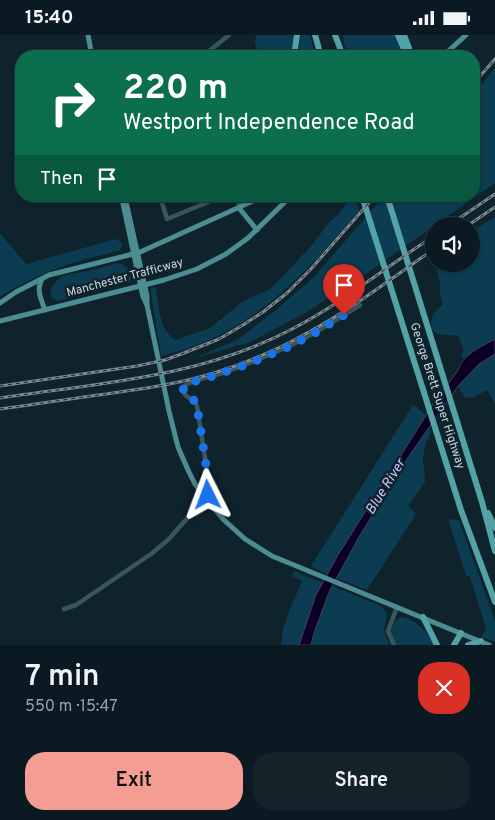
<!DOCTYPE html>
<meta charset="utf-8">
<style>
body{margin:0;font-family:Overpass,sans-serif;background:#14232a;color:#f1f3f6;height:100vh;display:flex;flex-direction:column;font-size:19px;white-space:nowrap}
*{box-sizing:border-box;margin:0}
p{font-size:16px;color:#9aa1a5}
.icon{flex:none;width:28px;height:28px;fill:none;stroke:currentColor;stroke-width:2;stroke-linecap:round;stroke-linejoin:round}
.map{position:relative;height:610px;overflow:hidden}
.side{display:flex;flex-direction:column;background:#0b1a22;flex:1}
.side>*{flex:none}
.hud{position:absolute;left:15px;top:15px;width:465px;height:152px;border-radius:20px;box-shadow:0 1px 4px #0004,0 0 0 1px #2b3840;background:#0b6e4f;color:#fff;overflow:hidden}
.buttons{position:absolute;left:425px;top:182px;display:grid;gap:10px}
.buttons a{display:grid;place-items:center;width:55px;height:55px;border-radius:50%;background:#0b1a22;box-shadow:0 1px 4px #0004,0 0 0 1px #2b3840;font-size:25px}
.pin{position:absolute;display:grid;place-items:center;width:42px;height:42px;color:#fff;margin:-51px -21px;border-radius:50% 50% 50% 0;rotate:-45deg;box-shadow:0 0 5px #0007}
.pin .icon{rotate:45deg}
.me{position:absolute;width:55px;margin:-28px;rotate:357deg;stroke-linejoin:round;filter:drop-shadow(0 0 4px #0008)}
.turn{display:flex;align-items:center;gap:18px;height:105px;padding:0 25px;font-size:22px}
.turn .icon{width:65px;height:65px;stroke-width:2.5}
.turn b{display:block;font-size:35px;line-height:42px}
.then{display:flex;align-items:center;height:48px;padding:0 25px;background:#0003;gap:10px;font-size:19px}
.round{display:grid;place-items:center;flex:none;width:52px;height:52px;border-radius:20px;background:#14232a}
.head{display:flex;align-items:center;justify-content:space-between;height:85px;padding:0 25px}
h1{font-size:30px;font-weight:600;line-height:38px}
.cta{display:flex;gap:10px;margin-top:auto;padding:10px 25px}
.cta a{flex:1;height:58px;border-radius:20px;background:#f59c93;color:#111;font-size:20px;font-weight:600;line-height:58px;text-align:center}
.cta a+a{background:#14232a;color:#f1f3f6}
.status{display:flex;justify-content:space-between;align-items:center;height:35px;padding:0 25px;background:#0b1a22;direction:ltr}
.status svg{height:14px;fill:currentColor}
.map>svg:first-child{display:block}
</style>
<div class="status"><b>15:40</b><svg viewBox="0 0 49 12"><path d="M0 12V9h3v3zM5 12V6h3v6zM10 12V3h3v9zM15 12V0h3v12zM26 1h20v11H26zM47 4h2v5h-2z"/></svg></div>
<div class="map">
<svg width="495" height="610" viewBox="0 0 495 610">
<rect width="100%" height="100%" fill="#0f232d"/>
<g fill="#0b3c51">
<path d="M256,0H295L291,21H258L255,7Z"/>
<path d="M301,0H310L315,21H297Z"/>
<path d="M343,0H396L405,21H348L344,8Z"/>
<path d="M495,33V148L367,238L307,277L250,307L192,324L237,305L276,275L314,242L384,161H474V58Z"/>
<path d="M350,161H355L359,176C301,243 251,300 161,321L150,253L156,252C159,270 158,293 175,305L210,293L242,267L270,254L285,239L312,210L330,186L338,180L345,170Z"/>
<path d="M495,182V304L480,312L463,324L461,320L464,315L458,301L437,299L431,293C431,282 434,276 443,270L440,259V249L436,230L471,229V210L477,193Z"/>
<path d="M0,198L26,229L116,204L122,208V212L119,216C77,225 36,238 0,262Z"/>
<path d="M115,228C125,229 130,233 132,243L130,246L113,251L93,255L59,266L53,264C47,257 54,246 62,242C67,239 75,238 81,237C92,235 104,233 115,228Z"/>
<path d="M495,319V369L487,355L472,363L464,362L458,351L479,329Z"/>
<path d="M413,370L426,380L338,520L327,539L311,531Z"/>
<path d="M429,392L431,398L426,407L423,423L425,447L408,471L416,479L367,555L337,543C365,491 395,441 429,392Z"/>
<path d="M448,484L459,485L495,586V607L482,602L486,593L470,542L466,540Z"/>
<path d="M294,536L323,548L316,560L299,610H281L283,595L288,579L302,546L292,541Z"/>
<path d="M332,551L381,571C393,581 382,588 385,598C386,602 388,606 390,610H311L314,598Z"/>
<path d="M403,582C418,587 427,596 434,610H396L390,596C392,590 396,583 403,582Z"/>
</g>
<path fill="#0b0023" stroke="#46415c" d="M495,304V319L479,329L458,351L409,421L360,500L329,557L314,598L311,610H299L316,560L338,520L432,371L458,335C463,319 481,312 495,304Z"/>
<g fill="none" stroke-linecap="round" stroke-linejoin="round">
<g stroke="#395759" stroke-width="4.5">
<path d="M203,21L229,0"/>
<path d="M245,21L250,17"/>
<path d="M160,161L167,184L223,161"/>
<path d="M239,161V173"/>
<path d="M64,574L76,570L151,519L168,505L208,460L210,456L197,371L195,366L186,361L183,355V352C192,344 212,342 223,338C244,330 266,322 287,312C312,301 336,285 360,270"/>
<path d="M394,610L388,596L397,572"/>
</g>
<g stroke="#4c8d91" stroke-width="5">
<path d="M88,0L92,21"/>
<path d="M443,21L466,0"/>
<path d="M124,161L127,171L147,261V270L169,376L178,412L188,435L195,449L206,464L224,485L245,504L272,521L489,610"/>
<path d="M122,164L143,262L147,270"/>
<path d="M239,173L257,195"/>
<path d="M138,218L264,161"/>
<path d="M42,244C36,255 41,264 45,275"/>
<path d="M0,268L16,257L49,240L133,219"/>
<path d="M0,286L164,245L197,234L226,219L248,203L291,161"/>
</g>
<g stroke="#52a2a7" stroke-width="6">
<path d="M315,0L321,21"/>
<path d="M335,0L343,21"/>
<path d="M398,0L407,21"/>
<path d="M404,0L412,21"/>
<path d="M294,21L297,0"/>
<path d="M362,161L461,475L495,567"/>
<path d="M387,161L482,467L495,516"/>
<path d="M488,478L490,482L495,493"/>
<path d="M423,582L437,610"/>
<path d="M454,610L461,598"/>
<path d="M468,610L481,606"/>
</g>
<defs>
<g id="rail">
<path d="M474,48L495,24"/>
<path d="M448,191L495,159"/>
<path d="M467,191L495,172"/>
<path d="M0,351L137,331L165,325L184,318L219,304L243,290L263,277L287,258L310,235L375,161"/>
<path d="M0,363C101,348 203,342 294,293C344,267 387,231 434,201"/>
<path d="M0,374C38,369 75,363 113,358C148,353 183,348 217,337C248,327 279,314 307,298C352,274 392,243 434,214"/>
</g>
</defs>
<use href="#rail" stroke="#7b8a93" stroke-width="3"/>
<use href="#rail" stroke="#0f232d" stroke-width="1" stroke-dasharray="4" stroke-linecap="butt"/>
</g>
<g fill="none" stroke-linecap="round" stroke-linejoin="round">
<path stroke="#1a73e8" stroke-width="9" stroke-dasharray="0 16.2" d="M208,460L210,456L197,371L195,366L186,361C183,356 182,353 186,349L216,340L248,329L288,312L313,299L344,280"/>
</g>
<g text-anchor="middle" dominant-baseline="central" stroke-width="5" stroke-linejoin="round" paint-order="stroke">
<g font-size="12" fill="#cedae1" stroke="#0f232d">
<text transform="translate(125 243) rotate(-15)">Manchester Trafficway</text>
<text transform="translate(437 361) rotate(72)">George Brett Super Highway</text>
</g>
<g font-size="14" font-style="italic" fill="#cec6f5" stroke="#0f232d">
<text transform="translate(386 452) rotate(-58)">Blue River</text>
</g>
</g>
</svg>
<div class="buttons">
<a><svg class="icon" aria-label="sound" viewBox="0 0 24 24"><path d="M4 9h4l5-4v14l-5-4H4zM17 9q2 3 0 6"/></svg></a>
</div>
<div class="pin" style="left:344px;top:280px;background:#d93025"><svg class="icon" aria-label="arrive" viewBox="0 0 24 24"><path d="M6 21V4h12l-3 4 3 4H6"/></svg></div>
<svg class="me" style="left:208px;top:460px" viewBox="-20 -20 40 40"><path d="M0-17L14 15 0 8-14 15z" fill="#1a73e8" stroke="#fff" stroke-width="4"/></svg>
<div class="hud">
<div class="turn"><svg class="icon" aria-label="right" viewBox="0 0 24 24"><path d="M7 20v-9h11M14 6l5 5-5 5"/></svg><div><b>220 m</b>Westport Independence Road</div></div>
<div class="then">Then<svg class="icon" aria-label="arrive" viewBox="0 0 24 24"><path d="M6 21V4h12l-3 4 3 4H6"/></svg></div>
</div>
</div>
<section class="side">
<div class="head"><div><h1>7 min</h1><p>550 m · 15:47</p></div><a class="round" style="background:#d93025;color:#fff"><svg class="icon" aria-label="close" viewBox="0 0 24 24"><path d="M6 6l12 12M18 6L6 18"/></svg></a></div>
<div class="cta"><a>Exit</a><a>Share</a></div>
</section>
